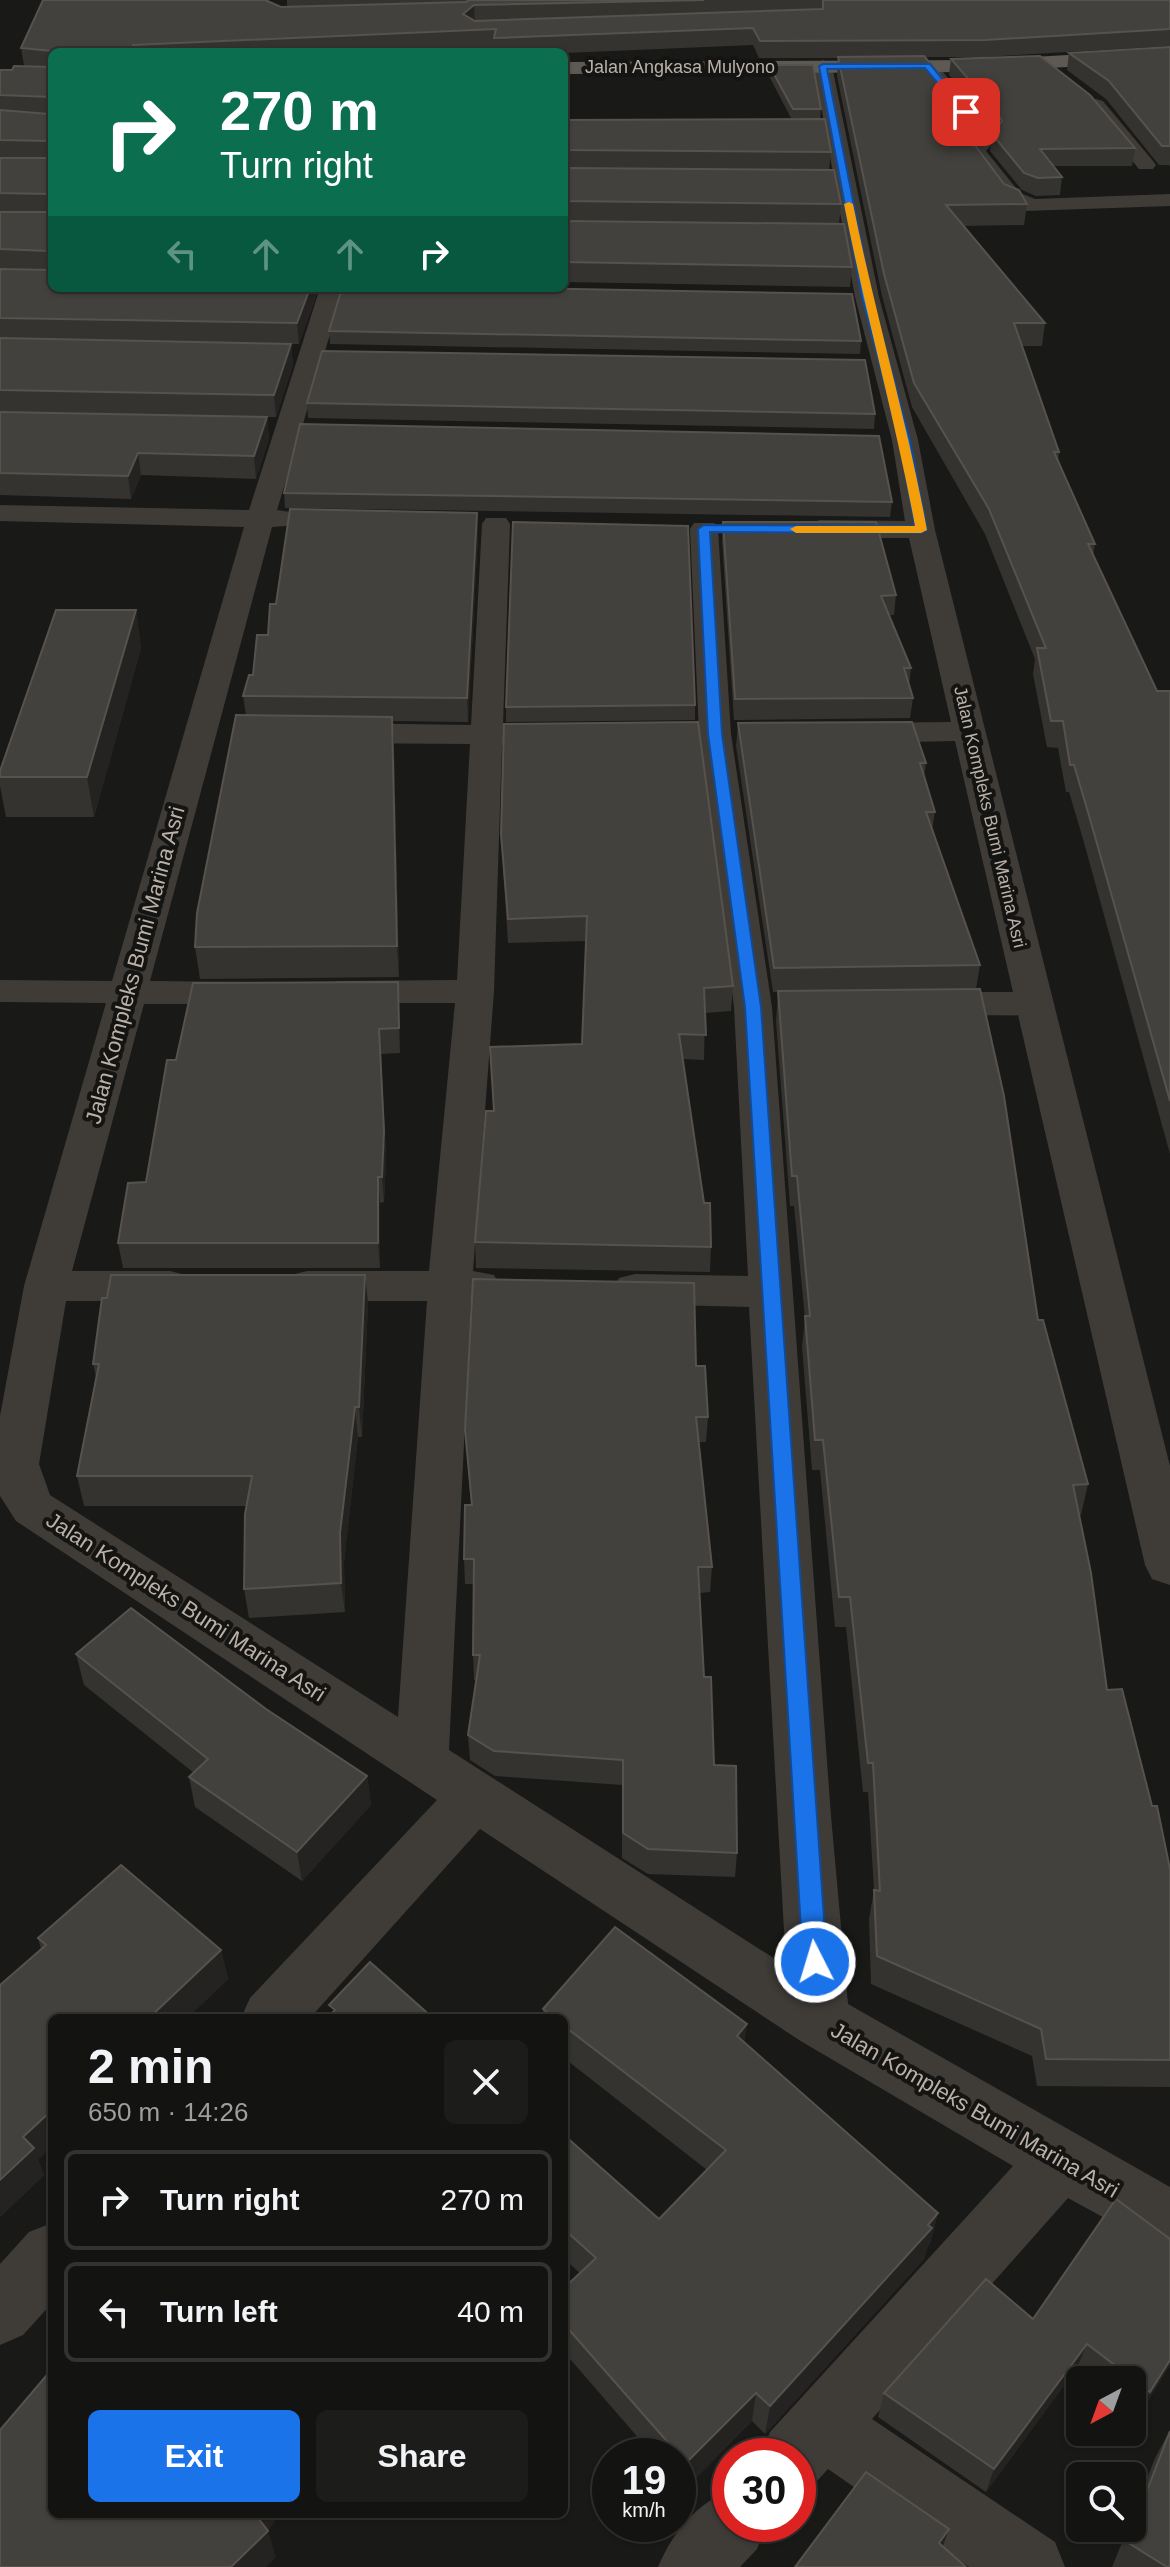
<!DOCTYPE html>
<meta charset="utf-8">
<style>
body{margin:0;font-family:Helvetica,sans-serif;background:#1c1c1a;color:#f1f3f6;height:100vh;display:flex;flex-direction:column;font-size:30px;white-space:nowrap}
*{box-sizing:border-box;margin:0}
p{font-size:26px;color:#9d9e9f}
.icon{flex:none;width:44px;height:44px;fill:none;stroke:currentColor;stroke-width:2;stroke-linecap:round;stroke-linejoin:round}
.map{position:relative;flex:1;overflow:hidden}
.sheet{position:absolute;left:48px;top:2014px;width:520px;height:504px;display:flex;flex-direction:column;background:#131311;border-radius:12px;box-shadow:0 2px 6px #0004,0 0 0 2px #323231}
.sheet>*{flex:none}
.banner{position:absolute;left:48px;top:48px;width:520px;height:244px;border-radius:12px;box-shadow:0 2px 6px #0004,0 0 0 2px #323231;background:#0b6e4f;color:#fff;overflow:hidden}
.needle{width:52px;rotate:221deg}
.tools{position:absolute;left:1066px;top:2366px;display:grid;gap:16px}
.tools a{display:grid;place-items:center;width:80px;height:80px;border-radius:12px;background:#131311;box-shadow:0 2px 6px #0004,0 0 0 2px #323231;font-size:40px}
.speed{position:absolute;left:592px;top:2438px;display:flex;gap:16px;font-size:40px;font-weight:700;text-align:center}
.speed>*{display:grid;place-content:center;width:104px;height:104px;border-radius:50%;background:#131311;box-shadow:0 2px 6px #0004,0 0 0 2px #323231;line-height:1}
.speed small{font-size:20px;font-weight:400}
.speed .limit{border:12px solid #d22;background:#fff;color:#111}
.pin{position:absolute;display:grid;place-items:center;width:68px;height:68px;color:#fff;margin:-34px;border-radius:16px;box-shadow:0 4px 12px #0006}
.me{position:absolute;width:88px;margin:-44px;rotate:355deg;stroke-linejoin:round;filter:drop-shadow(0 0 6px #0008)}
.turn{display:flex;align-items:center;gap:28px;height:168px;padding:0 40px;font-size:36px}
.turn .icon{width:104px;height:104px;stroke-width:2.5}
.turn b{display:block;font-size:56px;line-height:68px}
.lanes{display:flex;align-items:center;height:76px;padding:0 40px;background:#0003;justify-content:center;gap:40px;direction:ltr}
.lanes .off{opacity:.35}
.round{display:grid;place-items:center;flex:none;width:84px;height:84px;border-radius:12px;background:#1c1c1a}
.headline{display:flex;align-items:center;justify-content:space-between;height:136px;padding:0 40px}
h1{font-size:48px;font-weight:800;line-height:60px}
.primary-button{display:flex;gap:16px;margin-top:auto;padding:16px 40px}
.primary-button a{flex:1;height:92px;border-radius:12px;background:#1a73e8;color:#fff;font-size:32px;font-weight:800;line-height:92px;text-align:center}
.primary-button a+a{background:#1c1c1a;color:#f1f3f6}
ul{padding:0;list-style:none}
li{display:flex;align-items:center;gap:24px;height:100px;margin:0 16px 12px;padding:0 24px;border:4px solid #323231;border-radius:12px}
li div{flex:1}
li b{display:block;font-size:30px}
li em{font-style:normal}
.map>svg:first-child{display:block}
</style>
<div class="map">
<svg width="1170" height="2567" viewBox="0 0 1170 2567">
<rect width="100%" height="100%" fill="#191917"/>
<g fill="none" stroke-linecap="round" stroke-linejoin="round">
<g fill="#3f3c38" fill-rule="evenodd">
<path d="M450,0H468L492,52H474Z"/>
<path d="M823,60L832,66L879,297L918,440L935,530L1170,1466V1585L1152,1579L1145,1565L1018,1015L923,1016L909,1012L904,1004L909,996L923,992H1013L955,741L858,743L846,740L842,733L846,726L858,723L951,722L909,538H820L810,535L806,529L810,523L820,520L905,521L892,440L855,297L814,66Z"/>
<path d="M936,70L943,72L995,134L997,138L986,151L1020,193L1035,199L1170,194V206L1025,211L1004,203L965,150L976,137L927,76Z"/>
<path d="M1096,99L1103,101L1153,161L1156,165L1153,169H1139L1089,109L1086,105L1089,101Z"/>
<path d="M320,288H344L277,510L297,513L301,519L297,525L272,527L150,981L249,982L262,985L268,993L262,1001L249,1004H144L72,1271H170L186,1275L192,1286L186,1297L170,1301H66L39,1464L50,1495L398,1717L427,1301H307L291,1297L285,1286L291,1275L307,1271H429L455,1003H338L325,1000L319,992L325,984L338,981L457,980L470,744L334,743L322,740L318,733L322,726L334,723L471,725L482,524L486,518H506L510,524L503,725L525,728L529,735L525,742L502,745L494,991L473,1271L494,1275L500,1286L494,1297L471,1301L449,1750L786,1966L749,1307L635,1304L619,1300L613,1289L619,1278L635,1274L748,1276L734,1007L699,734L690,529L694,523H714L718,529L731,734L772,1007L831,1816L848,2004L1170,2187V2254L1068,2198L872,2419L1055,2542L1065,2567H969L828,2469L818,2480L798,2488V2456H760L770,2432L1013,2166L799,2040L480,1829L310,2018H241L250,1998L437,1800L16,1521L0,1496V1416L24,1286L106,1003L0,1002V980L112,981L244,527L0,521V505L249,510Z"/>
<path d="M52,2223V2303L23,2335L0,2345V2264L29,2232Z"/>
<path d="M730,2490V2524H767L757,2549L740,2567H658C672,2533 696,2504 730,2490Z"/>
</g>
<path fill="#5e5953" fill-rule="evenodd" d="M1170,49V61L983,72L564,74V62L983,60Z"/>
</g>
<g fill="#353330">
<path d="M43,0H268L281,7H287V0H1170V46L983,57H924L972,136L970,139L1004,184L1027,204L1024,225L963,226L1045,323L1042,346H1022L1059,452L1058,461L1095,544L1093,556L1157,691H1170V1154L1083,839L1069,792H1066L1058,748L1047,747L1033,674L1035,659L985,534L912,407L882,296L837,76L838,58H759L753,45L564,53L495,52L494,47L371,52H52L319,288L299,344H291L293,365L276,417H267L269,439L256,479L141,475L131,499L0,495V70H12L24,66L21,48Z"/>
<path d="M1170,47V167L1169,165H1159L1106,99L1067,70L1069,53Z"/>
<path d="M951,59L1135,148L1132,166H1054L1062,177L1060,195L1036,196L1022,190L990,151L992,134L995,130L949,75Z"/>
<path d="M769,65L821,109L820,120L831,152L829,170L841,204L839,224L852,267L850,287L564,282V120H792L769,76Z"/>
<path d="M329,331L861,341L860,354L330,344Z"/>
<path d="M307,403L875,414L874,429L308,418Z"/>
<path d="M284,493L892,502L890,517L285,508Z"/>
<path d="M477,513L478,535L468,722L392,721L394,747L399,977L200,979L195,947L246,715L243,696L253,675L268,635L276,604Z"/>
<path d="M723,522L896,595L894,615H889L911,668L909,686L913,698L910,718L734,720L722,541Z"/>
<path d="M136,610L141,648L94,817H6L0,786V771Z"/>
<path d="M695,705V720L506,722V707Z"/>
<path d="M738,723L926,763L924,777L935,812L932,830L980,965L976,989L1038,1320L1088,1484L1081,1515H1079L1107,1690L1152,1806L1170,1869V2087L1037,2086L1032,2056L871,1984L869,1919L874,1890L868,1792H863L846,1627H835L820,1470H812L802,1347L805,1318L794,1206H790L776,1021L778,992H773L736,746Z"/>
<path d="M501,834L733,986L731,1011L705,1013L704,1060L683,1059L711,1247L710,1272L476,1268L475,1242L494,1111L490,1047L582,1044L586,941L508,943Z"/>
<path d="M398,982L400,1053L381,1054L386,1157L384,1202L380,1203V1268H123L118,1243L146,1182Z"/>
<path d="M365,1275L368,1304L362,1437H358L344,1562L345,1612L249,1618L244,1589L247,1506H84L77,1476L96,1377L93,1364Z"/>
<path d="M696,1366L708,1417L706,1442H699L712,1567L710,1592L700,1593L704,1677L714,1765L737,1853L735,1877L648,1874L622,1858V1785L495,1776L470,1760L468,1735L476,1680H474L473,1655L474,1584H465L464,1559L471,1505L465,1430Z"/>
<path d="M76,1654L367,1776L371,1805L302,1881L195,1807L189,1777L194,1773L84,1685Z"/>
<path d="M38,1938L221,1950L228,1979L187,2018H52L38,2160L44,2175L0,2217L41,1949Z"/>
<path d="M543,2009L745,2042L938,2213L930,2243L928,2246L924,2259L765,2434L752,2421L684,2490L678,2483V2456H654L564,2352V2288L580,2273L564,2259V2135L659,2219L707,2170L564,2058V2018H543Z"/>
<path d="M1033,2319L1170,2365L1138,2416L1132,2411V2380H1092L1077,2368L986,2492L878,2417L884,2393Z"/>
<path d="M1170,2430V2567H1112L1128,2528H1132V2517L1155,2458Z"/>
</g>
<g fill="#242321">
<path d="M474,5L475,22L463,14Z"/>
<path d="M974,116L972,136L963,152L965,132Z"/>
<path d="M310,288H319L299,344L297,323Z"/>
<path d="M291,344L293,365L276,417L274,395Z"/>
<path d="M267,417L269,439L256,479L254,456Z"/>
<path d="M138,453L141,475L131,499L128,476Z"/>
<path d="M477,513L478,535L468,722L467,698Z"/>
<path d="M136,610L141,648L94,817L87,777Z"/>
<path d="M392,717L394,747L399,977L397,946Z"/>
<path d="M379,1029L386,1157L384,1202L382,1177Z"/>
<path d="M378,1177L380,1203V1268L378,1243Z"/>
<path d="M365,1275L368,1304L362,1437L359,1407Z"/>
<path d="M355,1407L358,1437L344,1562L345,1612L341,1583L340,1533Z"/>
<path d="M367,1776L371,1805L302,1881L297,1852Z"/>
<path d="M221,1950L228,1979L187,2018H149Z"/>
<path d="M747,2024L743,2056L737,2036Z"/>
<path d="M52,2110V2146L38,2160L44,2175L0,2217V2180L23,2137Z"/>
<path d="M938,2213L930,2243L928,2246L924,2259L765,2434L770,2406Z"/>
<path d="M1087,2344L1077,2368L986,2492L994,2469Z"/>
<path d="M1170,2360V2365L1138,2416L1150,2392Z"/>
<path d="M756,2393L752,2421L684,2490L686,2463Z"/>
<path d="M255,2514H280L268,2531L276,2557L266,2567H231Z"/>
<path d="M949,2529L941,2552L939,2543Z"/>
</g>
<g fill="#43413d" stroke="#56524e" stroke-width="2">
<path d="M43,0H265L281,7L466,2L469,0H704L474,5L463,14L475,21L823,9V0H1170V29L985,40L760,41L753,28L494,38L496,29L133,45V52H52V288H310L297,323L0,318V269L51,270L49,251L0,249V212H51L49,194L0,193V158H51L49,141L0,140V110L49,114L51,97L0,95V70H12L14,66L51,67L52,51L21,48Z"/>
<path d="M1170,47V146H1162L1109,81L1069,53Z"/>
<path d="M924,56L974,116L965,132L1004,184L1019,190L1027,204L946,205L1045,323H1014L1059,452H1054L1095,544H1088L1157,691H1170V1101L1088,812L1074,765H1070L1063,721H1051L1037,648H1046L989,509L914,383L884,274L838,57Z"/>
<path d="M1040,56L1090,95L1135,148L1040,149L1062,177L1038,178L1024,173L992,134L1002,121L997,112L951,59Z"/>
<path d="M769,65H813L821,109H793Z"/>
<path d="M825,119L831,152L564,150V120Z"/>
<path d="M564,168L834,170L841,204L564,201Z"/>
<path d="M564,221L844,224L852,267L564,262Z"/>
<path d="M342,288H519L852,294L861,341L329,331Z"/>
<path d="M0,338L291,344L274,395L0,390Z"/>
<path d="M322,351L865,360L875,414L307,403Z"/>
<path d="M0,412L267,417L254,456L138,453L128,476L0,473Z"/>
<path d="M300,424L879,436L892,502L284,493Z"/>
<path d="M290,509L477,513L467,698L243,696L249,675H253L257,635H268L270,604H276Z"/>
<path d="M513,522L688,526L695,705L506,707Z"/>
<path d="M723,522H876L896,595L881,596L911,668H904L913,698L735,699Z"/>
<path d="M56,610H136L87,777H0V771Z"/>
<path d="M236,715L392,717L397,946L195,947L197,913Z"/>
<path d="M698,722L733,986L704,988L706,1035L679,1034L704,1203H710L711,1247L475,1242L486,1111H494L490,1047L582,1044L587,916L508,919L501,834L504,724Z"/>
<path d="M912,722L926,763H920L935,812H926L980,965L774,968L738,723Z"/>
<path d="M398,982L399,1028L379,1029L384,1131L382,1177H378V1243H118L128,1183L146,1182L167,1060H176L193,983Z"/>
<path d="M980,989L1004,1096L1038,1320H1043L1088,1484L1073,1485L1091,1573L1107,1690L1122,1689L1152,1806H1157L1170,1869V2060L1046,2059L1041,2029L877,1956L874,1890L880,1891L873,1763H868L850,1597H839L823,1440H815L805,1316H810L797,1176H792L778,991Z"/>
<path d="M111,1275H365L359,1407H355L340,1533L341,1583L244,1589L245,1514L252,1476H77L99,1364H93L102,1298H107Z"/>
<path d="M473,1279L694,1283L696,1366H705L708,1417H696L712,1567H698L704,1677H711L714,1765L736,1766L737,1853L648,1849L623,1833V1760L494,1751L468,1735L480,1655H473L474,1559H464L465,1505H472L465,1430Z"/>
<path d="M131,1608L266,1709L367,1776L297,1852L189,1777L208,1759L76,1654Z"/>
<path d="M121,1865L221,1950L149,2018H52V2110L23,2137L34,2148L0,2180V1985L46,1945L38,1938Z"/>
<path d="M615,1927L747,2024L737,2036L938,2213L928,2225L932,2228L770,2406L756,2393L686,2463L564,2324V2288L596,2258L564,2229V2135L659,2219L726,2150L564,2026V2018H554L543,2009Z"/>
<path d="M370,1962L433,2018H327L335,2010L329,2005Z"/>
<path d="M1116,2199L1170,2239V2360L1150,2392L1087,2344L994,2469L884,2393L986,2279L1033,2319Z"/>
<path d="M52,2369V2514H255L268,2531L231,2567H0V2430Z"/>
<path d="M1170,2431V2567H1167L1127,2542Z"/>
<path d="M866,2472L949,2529L939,2543L966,2567H795Z"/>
</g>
<path fill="#1a73e8" stroke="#114b97" stroke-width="2" d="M823,64H930L970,112L963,114L925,68L827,69L872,297L910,440L927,530L921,533L710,532L722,734L761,1007L827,1962L823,1970L815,1973L807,1970L803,1962L745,1007L708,734L698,529L704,525L915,526L899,440L862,297L819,66Z"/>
<path fill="#f59e0b" d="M849,202L853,204C875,314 907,420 927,530L921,533H796L790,529L796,526H915C895,418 865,312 844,204Z"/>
<g text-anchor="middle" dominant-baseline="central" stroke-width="8" stroke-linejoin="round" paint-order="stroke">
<g font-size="18" fill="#bab0a8" stroke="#141412">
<text x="680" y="67">Jalan Angkasa Mulyono</text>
<text transform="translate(990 817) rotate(77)">Jalan Kompleks Bumi Marina Asri</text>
</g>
<g font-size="22" fill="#bab0a8" stroke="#141412">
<text transform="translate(135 965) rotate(-75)">Jalan Kompleks Bumi Marina Asri</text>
<text transform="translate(186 1607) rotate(33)">Jalan Kompleks Bumi Marina Asri</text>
<text transform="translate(975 2110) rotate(30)">Jalan Kompleks Bumi Marina Asri</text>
</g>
</g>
</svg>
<div class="tools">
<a><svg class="needle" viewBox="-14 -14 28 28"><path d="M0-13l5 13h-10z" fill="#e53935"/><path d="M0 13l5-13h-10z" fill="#9d9e9f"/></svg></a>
<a><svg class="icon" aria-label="search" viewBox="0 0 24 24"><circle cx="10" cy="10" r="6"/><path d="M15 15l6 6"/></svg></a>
</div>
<div class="speed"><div>19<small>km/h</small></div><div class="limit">30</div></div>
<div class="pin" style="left:966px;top:112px;background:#d93025"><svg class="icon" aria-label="arrive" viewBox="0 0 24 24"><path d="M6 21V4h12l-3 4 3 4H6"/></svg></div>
<svg class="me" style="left:815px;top:1962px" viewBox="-20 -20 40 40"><circle r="17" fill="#1a73e8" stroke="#fff" stroke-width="3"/><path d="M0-11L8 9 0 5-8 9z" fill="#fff"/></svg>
<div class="banner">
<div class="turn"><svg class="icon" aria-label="right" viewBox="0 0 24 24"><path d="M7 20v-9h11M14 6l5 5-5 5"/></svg><div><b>270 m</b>Turn right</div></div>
<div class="lanes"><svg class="icon off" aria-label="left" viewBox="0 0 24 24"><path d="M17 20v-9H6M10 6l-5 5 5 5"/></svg><svg class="icon off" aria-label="ahead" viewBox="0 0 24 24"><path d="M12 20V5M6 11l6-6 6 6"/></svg><svg class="icon off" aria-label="ahead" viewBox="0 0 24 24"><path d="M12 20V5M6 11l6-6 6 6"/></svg><svg class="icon" aria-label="right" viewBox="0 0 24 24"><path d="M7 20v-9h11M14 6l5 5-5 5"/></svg></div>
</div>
<section class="sheet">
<div class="headline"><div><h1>2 min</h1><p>650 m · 14:26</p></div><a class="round"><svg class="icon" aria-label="close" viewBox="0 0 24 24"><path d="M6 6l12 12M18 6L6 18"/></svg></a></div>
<ul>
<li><svg class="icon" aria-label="right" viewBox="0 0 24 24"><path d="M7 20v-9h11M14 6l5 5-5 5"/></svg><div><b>Turn right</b></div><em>270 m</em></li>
<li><svg class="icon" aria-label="left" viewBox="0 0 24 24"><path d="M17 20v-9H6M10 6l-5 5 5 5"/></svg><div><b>Turn left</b></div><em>40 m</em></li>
</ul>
<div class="primary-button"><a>Exit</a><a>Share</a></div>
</section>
</div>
